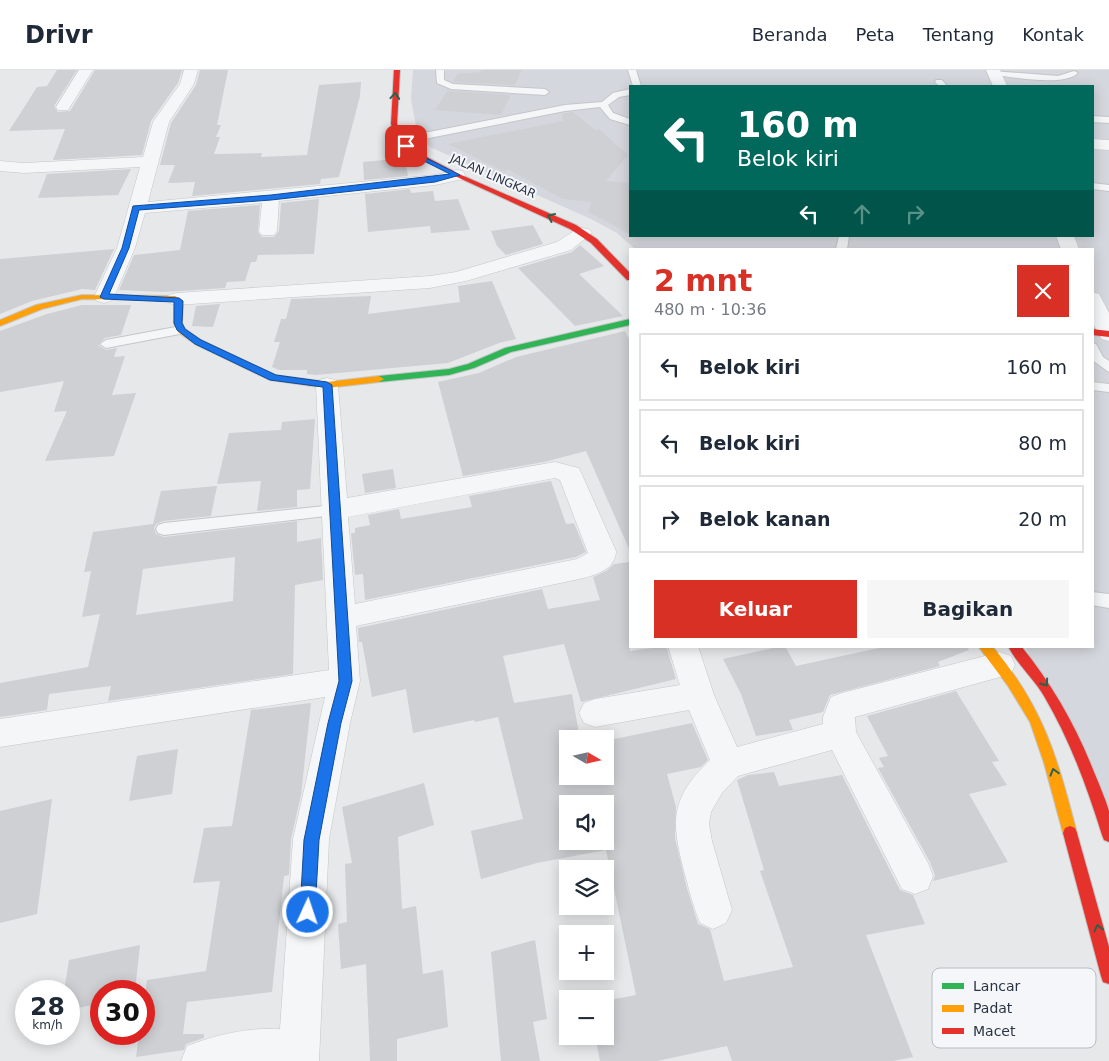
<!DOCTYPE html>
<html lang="id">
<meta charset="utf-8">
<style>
body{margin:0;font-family:"DejaVu Sans",sans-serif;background:#f6f6f7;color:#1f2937;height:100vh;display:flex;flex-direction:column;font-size:19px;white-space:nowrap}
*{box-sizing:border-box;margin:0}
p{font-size:16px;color:#747a83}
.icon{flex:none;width:28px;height:28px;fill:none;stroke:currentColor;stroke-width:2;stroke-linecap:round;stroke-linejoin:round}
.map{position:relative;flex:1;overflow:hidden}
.details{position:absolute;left:629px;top:178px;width:465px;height:400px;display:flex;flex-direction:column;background:#fff;border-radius:0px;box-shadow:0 2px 12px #0003}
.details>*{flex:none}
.top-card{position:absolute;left:629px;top:15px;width:465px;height:152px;border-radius:0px;box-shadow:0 2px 12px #0003;background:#00695c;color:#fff;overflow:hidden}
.needle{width:32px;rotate:99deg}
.buttons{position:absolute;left:559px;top:660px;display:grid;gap:10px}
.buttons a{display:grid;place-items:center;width:55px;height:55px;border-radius:0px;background:#fff;box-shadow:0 2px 12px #0003;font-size:25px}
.speed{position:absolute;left:15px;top:910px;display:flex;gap:10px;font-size:25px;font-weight:700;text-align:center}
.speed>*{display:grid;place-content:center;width:65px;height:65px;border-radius:50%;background:#fff;box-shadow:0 2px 12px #0003;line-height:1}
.speed small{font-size:12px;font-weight:400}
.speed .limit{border:8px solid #d22;background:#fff;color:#111}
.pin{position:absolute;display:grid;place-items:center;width:42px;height:42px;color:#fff;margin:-21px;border-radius:10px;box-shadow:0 2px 8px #0006}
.me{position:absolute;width:55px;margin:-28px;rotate:3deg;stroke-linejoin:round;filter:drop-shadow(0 0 4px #0008)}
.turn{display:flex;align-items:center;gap:18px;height:105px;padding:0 25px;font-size:22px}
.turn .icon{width:65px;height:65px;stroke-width:2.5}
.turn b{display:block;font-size:35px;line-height:42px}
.lanes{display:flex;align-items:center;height:48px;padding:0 25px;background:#0003;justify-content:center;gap:25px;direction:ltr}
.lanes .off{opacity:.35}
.round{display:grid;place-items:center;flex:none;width:52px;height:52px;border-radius:0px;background:#f6f6f7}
.overview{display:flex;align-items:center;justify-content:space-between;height:85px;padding:0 25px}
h1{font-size:30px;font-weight:800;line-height:38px;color:#d93025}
.button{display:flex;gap:10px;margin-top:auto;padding:10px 25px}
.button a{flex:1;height:58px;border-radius:0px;background:#d93025;color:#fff;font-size:20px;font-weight:800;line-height:58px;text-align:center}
.button a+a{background:#f6f6f7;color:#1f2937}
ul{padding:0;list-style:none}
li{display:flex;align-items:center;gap:15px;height:68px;margin:0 10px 8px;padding:0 15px;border:2px solid #e0e1e3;border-radius:0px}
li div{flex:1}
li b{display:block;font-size:19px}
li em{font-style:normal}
header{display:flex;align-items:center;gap:30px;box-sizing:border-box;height:70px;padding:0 25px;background:#fff;border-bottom:1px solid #e0e1e3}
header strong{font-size:24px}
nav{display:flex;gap:28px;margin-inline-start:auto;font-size:18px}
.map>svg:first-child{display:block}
</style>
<header>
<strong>Drivr</strong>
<nav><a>Beranda</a><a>Peta</a><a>Tentang</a><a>Kontak</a></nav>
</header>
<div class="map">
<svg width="1109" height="991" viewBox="0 0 1109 991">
<rect width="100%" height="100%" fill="#e6e8ea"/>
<path fill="#d4d7dd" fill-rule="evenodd" d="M413,0H1109V746L1025,576H1092V179H635L617,163L591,149L430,77L417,61L411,29ZM630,16H1092V166H630Z"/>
<g fill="#ced0d3" fill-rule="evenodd">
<path d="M57,0H77L54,36L58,42L70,41L95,0H182L178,13L151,51L142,85L53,90L65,59L9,61L37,17L47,16Z"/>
<path d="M200,0H228L217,55H221L216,67H220L214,84L262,83L261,87L307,85L319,15L361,12L360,26L339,107L321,109L320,114L192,126L195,112L168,113L175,95H160L171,53L196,15Z"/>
<path d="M482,0H522L515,15L453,12L458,4L480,2Z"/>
<path d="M448,20L451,21L511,25L501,45L435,40Z"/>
<path d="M573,42L595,60L599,59L628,85L606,111L630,113V164L588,142L592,132L563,129L507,99L505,102L448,74L563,51L562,44Z"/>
<path d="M405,88L408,106L364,110L363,92Z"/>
<path d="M131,99L118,125L38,128L47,104Z"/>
<path d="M410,119L411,123L433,121L435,131L458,129L470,160L431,163L430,156L368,162L365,124Z"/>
<path d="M319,129L314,184L258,185L256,192H251L245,211L227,212L225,218L164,222L119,220L134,185L180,180L188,141L260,135L258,162L262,167H274L279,161L281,133Z"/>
<path d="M533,155L543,174L506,185L497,176L491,161Z"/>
<path d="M580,175L604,196L579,204L623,246L575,256L518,198L572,182Z"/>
<path d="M114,179L95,220L82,219L32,231L0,244V189Z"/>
<path d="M492,211L516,269L499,273L448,293L316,305L307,304V300H279L272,297L280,272H274L281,249H286L291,229L371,226L368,244L460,232L458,216Z"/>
<path d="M220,234L213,257L192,256L196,236Z"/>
<path d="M82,235H131L121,265L105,268L98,275L106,280L117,278L114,287L125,286L112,325L136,323L114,386L45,391L67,341L54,342L64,311L0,322V261L47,244Z"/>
<path d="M625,261L630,271V481L586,381L544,392L463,406L438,312L479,303L516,287Z"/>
<path d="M315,349L310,419L297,420V437L257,441L261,411L217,414L229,363L281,360L282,352Z"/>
<path d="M393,399L396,418L365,423L362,404Z"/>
<path d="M551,411L566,454L574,453L586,482L576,487L365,530L363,504L355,505L351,463H355V458L370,455L368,445L399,439L401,449L472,437L469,426Z"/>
<path d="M217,416L211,446L163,451L156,454L154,458L156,464L164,467L297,451V472L321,468L323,510L295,515L293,604L108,631L111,616L49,624L47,640L0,647V613L88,597L100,544L82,547L91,501L84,502L93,462L153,454L161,421ZM235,487L233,531L136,545L143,499Z"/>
<path d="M630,492V581L666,576L676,609L581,632L564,574L503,586L514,633L572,624L580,669H568V706H605V671L692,653L708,690L701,697L667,704L676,737L675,768L686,815L698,854L710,859L724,911L793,897L760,801L764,800L737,710L748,705L774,702L779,716L842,705L900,820L913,825L925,854L866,865L913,987L893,991H732L727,976L657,991H600L595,966H605V931L636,925L606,780L537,793L481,809L471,761L523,749L498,647L475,652L474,650L413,663L406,619L372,627L362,572H359L358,558L542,519L548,539L600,530L593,507L606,501L614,494ZM568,734H605V771H568Z"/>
<path d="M782,576H785L796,596L888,576H967L969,580L938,592L940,596L830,625L823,642L789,650L793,660L756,666L741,624L723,589Z"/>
<path d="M956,621L999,691L992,692L1007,715L969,724L1008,792L933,811L935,805L930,792L878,698L884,697L879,688L888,686L867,646Z"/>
<path d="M311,633L301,725L291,769L289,805L284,806L272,922L187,932L183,964H204V968L186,974L184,980L136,987L139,964H144V934L147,910L206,901L220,811L193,813L204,758L232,756L251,640Z"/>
<path d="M178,679L172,724L129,731L137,686Z"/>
<path d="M424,713L434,755L398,767L402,839L416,836L423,904L443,900L448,957L397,969V991H370L366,894L341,899L338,854L347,852L345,794L352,793L342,737Z"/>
<path d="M52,729L37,844L0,853V741Z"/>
<path d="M535,870L547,949L533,952L540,991H501L491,882Z"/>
<path d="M140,875L135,921H101V933L69,940V921H64L69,890Z"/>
</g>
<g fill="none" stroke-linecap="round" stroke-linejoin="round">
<defs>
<g id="lane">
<path d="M436,0H444V10L453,14L545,19L549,22L545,25L451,19L437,13Z"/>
<path d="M628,0H636L641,16H633Z"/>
<path d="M991,1L1058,6L1074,1L1078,3C1063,17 1014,7 994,5H991Z"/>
<path d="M936,10H942L947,16H939L935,12Z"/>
<path d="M630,19V25L619,27L608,35L613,43L630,49V55L610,49L600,37L565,41L414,71L409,68L414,65L565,35L602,32L613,23Z"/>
<path d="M1092,46L1109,47V53L1092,52Z"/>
<path d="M1092,113L1109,115V121L1092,119Z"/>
<path d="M839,166H849L847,179H836Z"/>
<path d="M181,256L187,260L185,263L106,278L100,274L106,270Z"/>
<path d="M1092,273L1096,274L1103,287L1109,291V302L1092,290Z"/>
<path d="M1092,312L1109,314V322L1092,320Z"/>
<path d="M334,435L339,436L342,440L339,444L334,445L164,465L158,463L156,459L158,455L164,453Z"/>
<path d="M1092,522L1109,524V538L1092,535Z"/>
</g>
<g id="street">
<path d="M79,0H93L68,40H58L56,37Z"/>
<path d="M184,0H198L194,14L169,52L148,132L435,105L457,100L463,101L465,105L463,109L435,115L279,131L277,161L274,165H262L259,161L262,133L145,143L135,178L114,227L111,231L104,233L97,231L94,227L117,178L140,97L24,103L0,101V91L24,93L143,87L153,52L180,14Z"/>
<path d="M986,0H1000L1007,16H993Z"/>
<path d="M1092,69L1109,70V80L1092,79Z"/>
<path d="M583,158L589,159L592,163L571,180L466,211L430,218L176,235L169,233L166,229L169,225L176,223L430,206L456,202L557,172L577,159Z"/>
<path d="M1056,166H1074L1079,179H1061Z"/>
<path d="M1092,222L1099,224L1109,243V271L1102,269L1092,252Z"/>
<path d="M327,308L335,310L338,315L347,428L555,392L579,398L616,481C616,498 598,504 584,508L356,556L360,611L350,653L329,769L319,991H181L187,976C215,965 250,957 280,959L293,769L325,627L0,677V649L329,600L316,315L319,310ZM555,408L560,410L588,483L577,489L355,534L348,447Z"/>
<path d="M668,576H698L714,625L737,677L823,654V647L831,627L842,623L1000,582L1011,586L1015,595L1011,604L855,647L856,662L928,793L933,806L928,819L915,824L902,819L832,680L738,706L722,723L711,742L709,754L712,771L732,840L726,853L713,859L700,853C693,836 689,819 684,801C671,751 670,728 710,690L689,640L595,657L584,653L579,643L584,633L595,629L680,615Z"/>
</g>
<path id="fast" d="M630,249V255L511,282L474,298L449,305L379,312L374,309L379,306L449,299L468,294L505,278Z"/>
<g id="slow">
<path d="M82,225L175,226L183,231L182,253L185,259L201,270L275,305L327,312L379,306L384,309L379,312L327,318L270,310L195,274L178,262L174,253L175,232L171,230L82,229L42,239L0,256V250L36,235Z"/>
<path d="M978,576H992C1044,638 1057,687 1077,763L1075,768L1070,770L1065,768L1063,763L1044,693L1030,652L1008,616Z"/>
</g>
<g id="jam">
<path d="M394,0H400L397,54L404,69L415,81L459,104L576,155L597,169L630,203V210H627L591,173L570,159L455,106L411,83L398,70L391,54Z"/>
<path d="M1092,259L1109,261V267L1092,265Z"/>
<path d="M1008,576H1021C1052,614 1076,656 1094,702C1099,714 1105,728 1109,741C1109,751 1109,762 1109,772L1104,770L1102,765C1087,717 1070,670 1044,626C1034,609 1017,594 1008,576Z"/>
<path d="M1070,756L1075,758L1077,763L1109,877V914L1103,912L1101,906L1063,763L1065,758Z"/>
</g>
</defs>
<use href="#lane" stroke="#c4c6c8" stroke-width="2"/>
<use href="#street" stroke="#c4c6c8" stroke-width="1"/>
<use href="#fast" stroke="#c4c6c8" stroke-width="2"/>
<use href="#slow" stroke="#c4c6c8" stroke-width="2"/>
<use href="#jam" stroke="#c4c6c8" stroke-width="2"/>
<use href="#lane" fill="#f5f6f7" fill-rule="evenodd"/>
<use href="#street" fill="#f5f6f7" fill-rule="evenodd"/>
<use href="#fast" fill="#30b455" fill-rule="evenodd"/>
<use href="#slow" fill="#ff9f0a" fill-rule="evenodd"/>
<use href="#jam" fill="#e5322d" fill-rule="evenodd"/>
</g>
<defs><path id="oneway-chevron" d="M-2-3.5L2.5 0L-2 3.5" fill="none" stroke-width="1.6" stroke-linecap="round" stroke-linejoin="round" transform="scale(1.25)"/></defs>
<g stroke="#2d614b">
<use href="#oneway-chevron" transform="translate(395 26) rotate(-85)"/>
<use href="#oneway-chevron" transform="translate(551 147) rotate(-156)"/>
<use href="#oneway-chevron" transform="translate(1045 613) rotate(55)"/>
<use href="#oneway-chevron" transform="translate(1054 702) rotate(-106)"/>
<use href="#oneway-chevron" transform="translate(1098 858) rotate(-105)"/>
</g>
<path fill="#1a73e8" stroke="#114b97" d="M406,74L422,86L460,105L435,112L271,130L139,140L129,178L109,224L179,228L183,231L182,253L185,259L201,270L276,305L327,312L332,315L352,611L341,653L319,770L315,842L313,848L308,850L302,848L300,842L304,770L328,653L339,611L323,317L270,310L195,274L177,260L174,253V232L104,229L100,227L122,178L133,136L271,125L450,104L418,88L404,78Z"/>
<g text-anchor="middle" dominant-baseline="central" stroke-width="4" stroke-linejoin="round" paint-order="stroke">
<g font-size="12" fill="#2b3445" stroke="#f4f6f9">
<text transform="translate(493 106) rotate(24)">JALAN LINGKAR</text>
</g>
</g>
<rect x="932" y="898" width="164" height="80" rx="8" fill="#f4f6f9" stroke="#b8bcc3" stroke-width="1"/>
<rect x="942" y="913" width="22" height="6" fill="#30b455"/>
<rect x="942" y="935" width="22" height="7" fill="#ff9f0a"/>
<rect x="942" y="958" width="22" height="6" fill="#e5322d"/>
<g font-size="14" fill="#2b3445">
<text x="973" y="921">Lancar</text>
<text x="973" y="943">Padat</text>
<text x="973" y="966">Macet</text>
</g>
</svg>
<div class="buttons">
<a><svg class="needle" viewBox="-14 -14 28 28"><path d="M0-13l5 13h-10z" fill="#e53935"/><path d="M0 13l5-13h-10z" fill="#747a83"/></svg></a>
<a><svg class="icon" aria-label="sound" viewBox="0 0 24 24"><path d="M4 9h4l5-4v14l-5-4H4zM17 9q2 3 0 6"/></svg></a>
<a><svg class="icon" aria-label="layers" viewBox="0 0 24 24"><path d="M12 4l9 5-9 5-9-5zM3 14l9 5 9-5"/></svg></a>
<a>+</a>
<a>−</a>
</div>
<div class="speed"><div>28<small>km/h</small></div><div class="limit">30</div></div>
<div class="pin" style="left:406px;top:76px;background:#d93025"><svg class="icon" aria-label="arrive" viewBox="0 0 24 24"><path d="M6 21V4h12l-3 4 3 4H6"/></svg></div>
<svg class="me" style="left:308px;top:842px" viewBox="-20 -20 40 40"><circle r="17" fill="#1a73e8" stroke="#fff" stroke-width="3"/><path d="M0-11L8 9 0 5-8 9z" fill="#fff"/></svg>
<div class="top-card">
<div class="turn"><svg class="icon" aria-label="left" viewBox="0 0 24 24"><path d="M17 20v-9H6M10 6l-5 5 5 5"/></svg><div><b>160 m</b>Belok kiri</div></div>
<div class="lanes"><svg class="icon" aria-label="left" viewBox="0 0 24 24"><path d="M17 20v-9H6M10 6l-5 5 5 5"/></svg><svg class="icon off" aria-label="ahead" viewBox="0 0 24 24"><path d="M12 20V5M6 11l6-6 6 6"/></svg><svg class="icon off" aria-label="right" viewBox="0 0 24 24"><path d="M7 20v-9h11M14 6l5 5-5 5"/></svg></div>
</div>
<section class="details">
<div class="overview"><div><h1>2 mnt</h1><p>480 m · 10:36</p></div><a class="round" style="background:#d93025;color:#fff"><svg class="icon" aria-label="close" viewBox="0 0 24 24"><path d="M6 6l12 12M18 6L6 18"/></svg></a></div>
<ul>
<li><svg class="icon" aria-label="left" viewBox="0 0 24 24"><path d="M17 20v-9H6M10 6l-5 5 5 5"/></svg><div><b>Belok kiri</b></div><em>160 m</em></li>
<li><svg class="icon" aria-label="left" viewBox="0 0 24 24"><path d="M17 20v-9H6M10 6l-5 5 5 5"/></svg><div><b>Belok kiri</b></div><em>80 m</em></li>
<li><svg class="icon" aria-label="right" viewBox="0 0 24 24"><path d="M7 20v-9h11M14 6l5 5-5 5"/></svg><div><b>Belok kanan</b></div><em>20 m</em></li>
</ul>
<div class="button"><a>Keluar</a><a>Bagikan</a></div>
</section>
</div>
